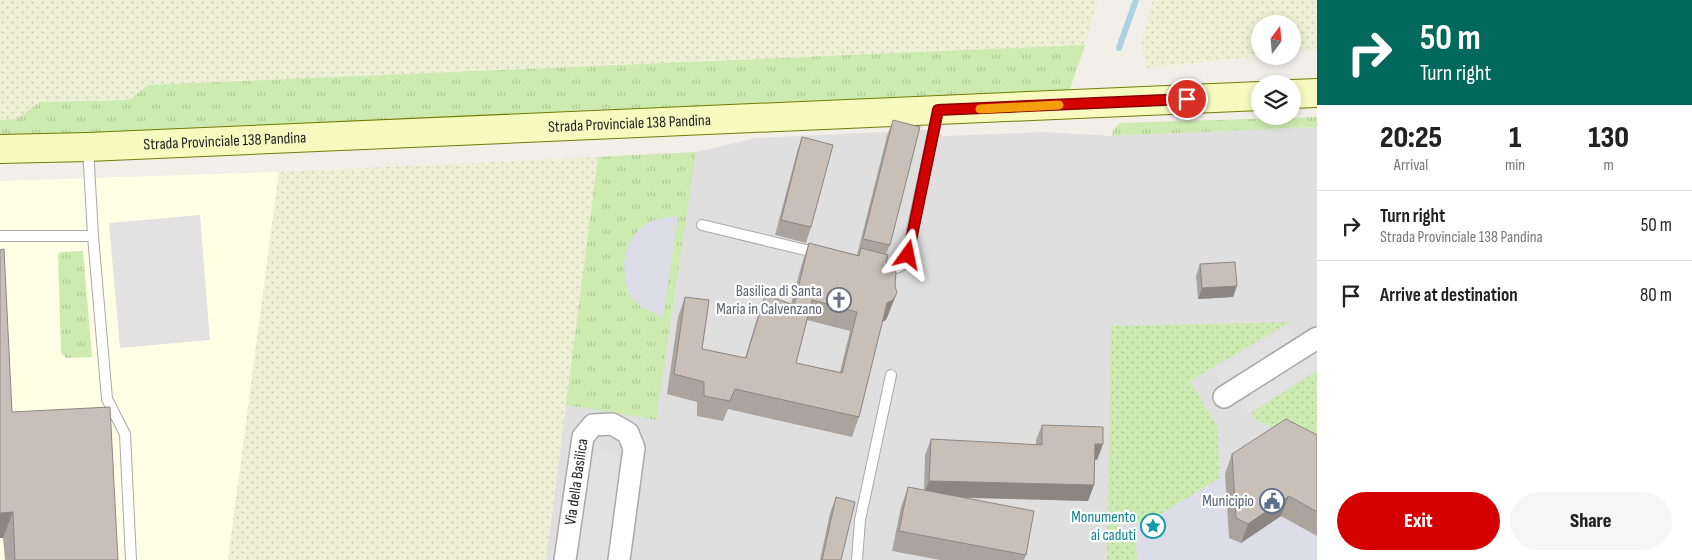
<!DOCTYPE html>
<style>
body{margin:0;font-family:"Sofia Sans Condensed",sans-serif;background:#f6f6f6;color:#222;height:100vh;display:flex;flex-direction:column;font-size:19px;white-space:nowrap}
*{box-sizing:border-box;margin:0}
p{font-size:16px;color:#767676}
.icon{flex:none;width:28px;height:28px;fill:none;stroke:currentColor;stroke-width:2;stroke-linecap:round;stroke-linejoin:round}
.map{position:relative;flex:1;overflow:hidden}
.side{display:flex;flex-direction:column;background:#fff;width:375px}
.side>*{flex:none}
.hud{background:#00695c;color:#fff;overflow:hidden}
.needle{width:32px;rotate:16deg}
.tools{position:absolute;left:1251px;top:15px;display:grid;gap:10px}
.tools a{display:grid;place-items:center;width:50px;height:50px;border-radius:50%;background:#fff;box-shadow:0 2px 8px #0003;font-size:25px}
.pin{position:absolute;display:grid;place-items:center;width:42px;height:42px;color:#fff;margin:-21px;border:2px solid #fff;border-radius:50%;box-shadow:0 1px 5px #0007}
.me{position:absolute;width:55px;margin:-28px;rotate:12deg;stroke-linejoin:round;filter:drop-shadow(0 0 4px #0008)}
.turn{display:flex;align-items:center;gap:18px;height:105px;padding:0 20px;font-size:22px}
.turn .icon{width:65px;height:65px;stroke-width:2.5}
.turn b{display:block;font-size:35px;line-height:42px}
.eta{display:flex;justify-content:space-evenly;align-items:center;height:85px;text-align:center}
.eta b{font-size:30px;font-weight:800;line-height:35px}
.cta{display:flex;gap:10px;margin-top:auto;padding:10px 20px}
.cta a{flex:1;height:58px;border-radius:30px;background:#d40000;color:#fff;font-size:20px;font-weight:800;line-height:58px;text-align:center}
.cta a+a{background:#f6f6f6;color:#222}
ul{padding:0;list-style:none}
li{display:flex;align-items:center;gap:15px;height:70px;padding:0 20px;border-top:1px solid #e0e0e0}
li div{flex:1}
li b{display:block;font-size:19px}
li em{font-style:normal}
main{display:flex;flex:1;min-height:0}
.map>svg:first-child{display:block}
</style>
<main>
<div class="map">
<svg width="1317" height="560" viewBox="0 0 1317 560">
<defs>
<pattern id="farmland-dots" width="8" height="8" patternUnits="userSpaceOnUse" patternTransform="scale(1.25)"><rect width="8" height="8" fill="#eef0d5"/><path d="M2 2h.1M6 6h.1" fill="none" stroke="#ccceb7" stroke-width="1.8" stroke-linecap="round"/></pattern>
<pattern id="grass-tufts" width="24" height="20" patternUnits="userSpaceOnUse" patternTransform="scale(1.25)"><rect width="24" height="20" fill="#cdebb0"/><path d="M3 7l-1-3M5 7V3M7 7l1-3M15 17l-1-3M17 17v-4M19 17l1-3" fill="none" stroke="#b0c997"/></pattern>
<pattern id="garden-dots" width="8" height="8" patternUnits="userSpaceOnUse" patternTransform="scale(1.25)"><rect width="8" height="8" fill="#cdebb0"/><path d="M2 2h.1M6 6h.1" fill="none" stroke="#b0c997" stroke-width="1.8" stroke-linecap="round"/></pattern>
</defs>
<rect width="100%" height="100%" fill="#f2efe9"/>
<path fill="#e0dfdf" d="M1317,127V560H546L598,157L696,152L756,138L926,130L945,136L1044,132L1112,136Z"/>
<path fill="#ffffe5" d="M279,172L228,560H0V181Z"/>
<g fill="url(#farmland-dots)">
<path d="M0,0H1098L1085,45L148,85L129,100L40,102L17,119L0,120Z"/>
<path d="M1153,0H1317V50L1293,53L1292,24H1260V56L1147,68L1141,44Z"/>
<path d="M598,157L546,560H228L279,172Z"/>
</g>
<g fill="url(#grass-tufts)">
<path d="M1085,45L1069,92L209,132L0,135V120L17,119L40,102L129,100L148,85Z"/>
<path d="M1317,117V127L1112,136L1113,130L1120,123Z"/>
<path d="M696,152L656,420L566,405L598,157Z"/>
<path d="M83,251L92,357L66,358L61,353L58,254L61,252Z"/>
</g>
<g fill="url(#garden-dots)">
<path d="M1290,322L1190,381L1217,426L1220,478L1146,523L1117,525L1118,540L1136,538L1137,560H1107L1111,326Z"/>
<path d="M1317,371V444L1278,430L1253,418L1252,412Z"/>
</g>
<g fill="#e2e2e2">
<path d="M200,215L210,340L120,348L109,223Z"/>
<path d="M1288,327L1296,340L1221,384L1214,371Z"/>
<path d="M1317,350V368L1249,413L1243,408L1246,396Z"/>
<path d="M592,446L621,457L607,560H577Z"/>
</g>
<g fill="#dddde8">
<path d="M678,216L663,317L642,308L630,296L625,281L624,262L628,245L638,230L649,222L662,218Z"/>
<path d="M1220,478L1281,516L1317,536V560H1137L1136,539L1118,540L1117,525L1146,523Z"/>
</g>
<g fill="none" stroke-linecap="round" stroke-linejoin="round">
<path stroke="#aad3df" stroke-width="6" d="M1119,48L1136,0"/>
<defs>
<g id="lane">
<path d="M88,148L93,236L107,399L125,434L131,560"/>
<path d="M702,225L818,253"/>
<path d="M0,236H93"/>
<path d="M881,268C891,269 898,270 905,262L938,112"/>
<path d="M857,560L860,520L891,375"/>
</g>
<g id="street">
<path d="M1224,397L1317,338"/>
<path id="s1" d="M565,560L583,437L593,425L612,424L628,433L634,448L619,560"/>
</g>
<g id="secondary">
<path d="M1292,94L1317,93"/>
<path id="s2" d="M0,149L88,147L1260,96"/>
</g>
</defs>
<use href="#lane" stroke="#a9a9a9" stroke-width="12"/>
<use href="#street" stroke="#a9a9a9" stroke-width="24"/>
<use href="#secondary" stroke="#707d05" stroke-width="30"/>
<use href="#lane" stroke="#fff" stroke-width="10"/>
<use href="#street" stroke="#fff" stroke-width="21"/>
<use href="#secondary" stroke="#f7fabf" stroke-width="28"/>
</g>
<g fill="#aba49e" fill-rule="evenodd">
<path d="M893,120L890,245L886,254V263L889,313L886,320L882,322L859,417L852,437L728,409L723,421L697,416V402L667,394L678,317L685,297L702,349L745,358L758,315L765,295L791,304L802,263L809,243L857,255L887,136ZM807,320L850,331L840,372L796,363Z"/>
<path d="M802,137L811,227L806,243L775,235L797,152Z"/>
<path d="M1200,264L1233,297L1198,299L1196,276Z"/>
<path d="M12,412L118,560H5L3,538Z"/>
<path d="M1042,425L1103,444L1097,460H1095L1094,485L1088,501L964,498L1026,555L1024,560H940L892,551L901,507L908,487L924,490L925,455L931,439L1036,445V440Z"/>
<path d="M1317,435V536L1281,516L1241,543L1229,538L1225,474L1232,454Z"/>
<path d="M836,497L841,560H820L830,513Z"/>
</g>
<g fill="#8b8681">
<path d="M1237,286L1233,297L1198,299L1202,288Z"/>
<path d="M897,293L886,320L880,323L887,303Z"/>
<path d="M1095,444H1103L1097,460L1090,459Z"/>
<path d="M929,481L1094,485L1088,501L923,496Z"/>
<path d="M1289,496L1281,516L1241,543L1248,524Z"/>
<path d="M13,512L3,538H0V513Z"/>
</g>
<g fill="#c7bfb8" stroke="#8b8681" fill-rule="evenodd">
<path d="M893,120L920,127L890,245L863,239Z"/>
<path d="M802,137L833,145L811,227L781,220Z"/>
<path d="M809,243L859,256L861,248L888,255L886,263L893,267L896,272L895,286L897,293L893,300L887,303L859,417L735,389L730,401L704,396V382L674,374L685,297L709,300L702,349L746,358L765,295L794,305ZM812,300L857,312L842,373L796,363Z"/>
<path d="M4,249L12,412L110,407L118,560H15L13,512L0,513V250Z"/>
<path d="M1235,262L1237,286L1202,288L1200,264Z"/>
<path d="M1286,419L1317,435V512L1289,496L1248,524L1236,518L1232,454Z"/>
<path d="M1042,425L1103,427V444H1095L1094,485L929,481L931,439L1042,445Z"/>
<path d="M908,487L1034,511L1026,555L899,531Z"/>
<path d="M836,497L855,502L841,560H822Z"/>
</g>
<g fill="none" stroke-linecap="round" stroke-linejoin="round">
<defs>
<path id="route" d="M908,255L938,110L1187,99"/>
</defs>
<use href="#route" stroke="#8a0000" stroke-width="12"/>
<use href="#route" stroke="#d40000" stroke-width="9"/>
<path stroke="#f59e0b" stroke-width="9" d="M980,109L1059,105"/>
</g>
<defs>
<symbol id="church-ring" viewBox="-11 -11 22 22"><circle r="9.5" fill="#fff" stroke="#6b7280" stroke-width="1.5"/><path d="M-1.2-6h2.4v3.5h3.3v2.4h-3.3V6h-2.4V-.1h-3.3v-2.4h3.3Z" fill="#6b7280"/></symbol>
<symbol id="civic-ring" viewBox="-11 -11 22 22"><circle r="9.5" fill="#fff" stroke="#5c6f8a" stroke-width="1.5"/><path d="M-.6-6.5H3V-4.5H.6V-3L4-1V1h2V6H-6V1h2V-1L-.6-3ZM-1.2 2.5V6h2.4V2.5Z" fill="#5c6f8a"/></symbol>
<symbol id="sight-ring" viewBox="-11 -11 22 22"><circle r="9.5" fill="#fff" stroke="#0f9aa8" stroke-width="1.5"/><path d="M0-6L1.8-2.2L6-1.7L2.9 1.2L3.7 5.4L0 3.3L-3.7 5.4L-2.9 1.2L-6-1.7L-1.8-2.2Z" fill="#0f9aa8"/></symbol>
</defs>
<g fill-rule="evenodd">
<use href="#church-ring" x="825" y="286" width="28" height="28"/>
<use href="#civic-ring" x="1258" y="487" width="28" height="28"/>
<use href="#sight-ring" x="1139" y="512" width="28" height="28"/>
</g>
<g text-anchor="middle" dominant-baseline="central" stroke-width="4.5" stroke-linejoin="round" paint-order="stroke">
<g font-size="16" fill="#222" stroke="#fff">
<text stroke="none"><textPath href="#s2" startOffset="630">Strada Provinciale 138 Pandina</textPath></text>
<text stroke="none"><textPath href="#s2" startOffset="225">Strada Provinciale 138 Pandina</textPath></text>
<text stroke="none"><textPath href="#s1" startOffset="79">Via della Basilica</textPath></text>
</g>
<g font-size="16" fill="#5b616d" stroke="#fff" text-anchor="end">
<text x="822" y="291">Basilica di Santa<tspan x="822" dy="18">Maria in Calvenzano</tspan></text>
</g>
<g font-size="16" fill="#4e5e75" stroke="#fff" text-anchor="end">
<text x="1254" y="501">Municipio</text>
</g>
<g font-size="16" fill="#0d838f" stroke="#fff" text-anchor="end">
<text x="1136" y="517">Monumento<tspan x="1136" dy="18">ai caduti</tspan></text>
</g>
</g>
</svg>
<div class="tools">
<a><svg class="needle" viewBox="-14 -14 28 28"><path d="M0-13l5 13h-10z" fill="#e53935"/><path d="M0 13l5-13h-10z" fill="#767676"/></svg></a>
<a><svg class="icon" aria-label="layers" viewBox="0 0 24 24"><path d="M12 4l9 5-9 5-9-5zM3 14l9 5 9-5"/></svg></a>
</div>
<div class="pin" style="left:1187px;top:99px;background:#d93025"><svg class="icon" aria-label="arrive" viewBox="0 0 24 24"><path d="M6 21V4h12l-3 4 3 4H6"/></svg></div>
<svg class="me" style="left:908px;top:255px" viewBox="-20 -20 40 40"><path d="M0-17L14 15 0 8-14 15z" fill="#d40000" stroke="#fff" stroke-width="4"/></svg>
</div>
<section class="side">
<div class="hud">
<div class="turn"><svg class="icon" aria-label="right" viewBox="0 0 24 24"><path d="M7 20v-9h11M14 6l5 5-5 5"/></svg><div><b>50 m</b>Turn right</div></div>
</div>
<div class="eta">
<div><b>20:25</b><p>Arrival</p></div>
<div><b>1</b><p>min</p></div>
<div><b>130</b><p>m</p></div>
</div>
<ul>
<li><svg class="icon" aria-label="right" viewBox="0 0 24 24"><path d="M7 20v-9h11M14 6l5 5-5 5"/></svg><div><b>Turn right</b><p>Strada Provinciale 138 Pandina</p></div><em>50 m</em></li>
<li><svg class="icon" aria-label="arrive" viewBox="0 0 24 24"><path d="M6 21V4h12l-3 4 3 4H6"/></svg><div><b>Arrive at destination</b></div><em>80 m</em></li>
</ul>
<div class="cta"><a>Exit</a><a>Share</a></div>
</section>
</main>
